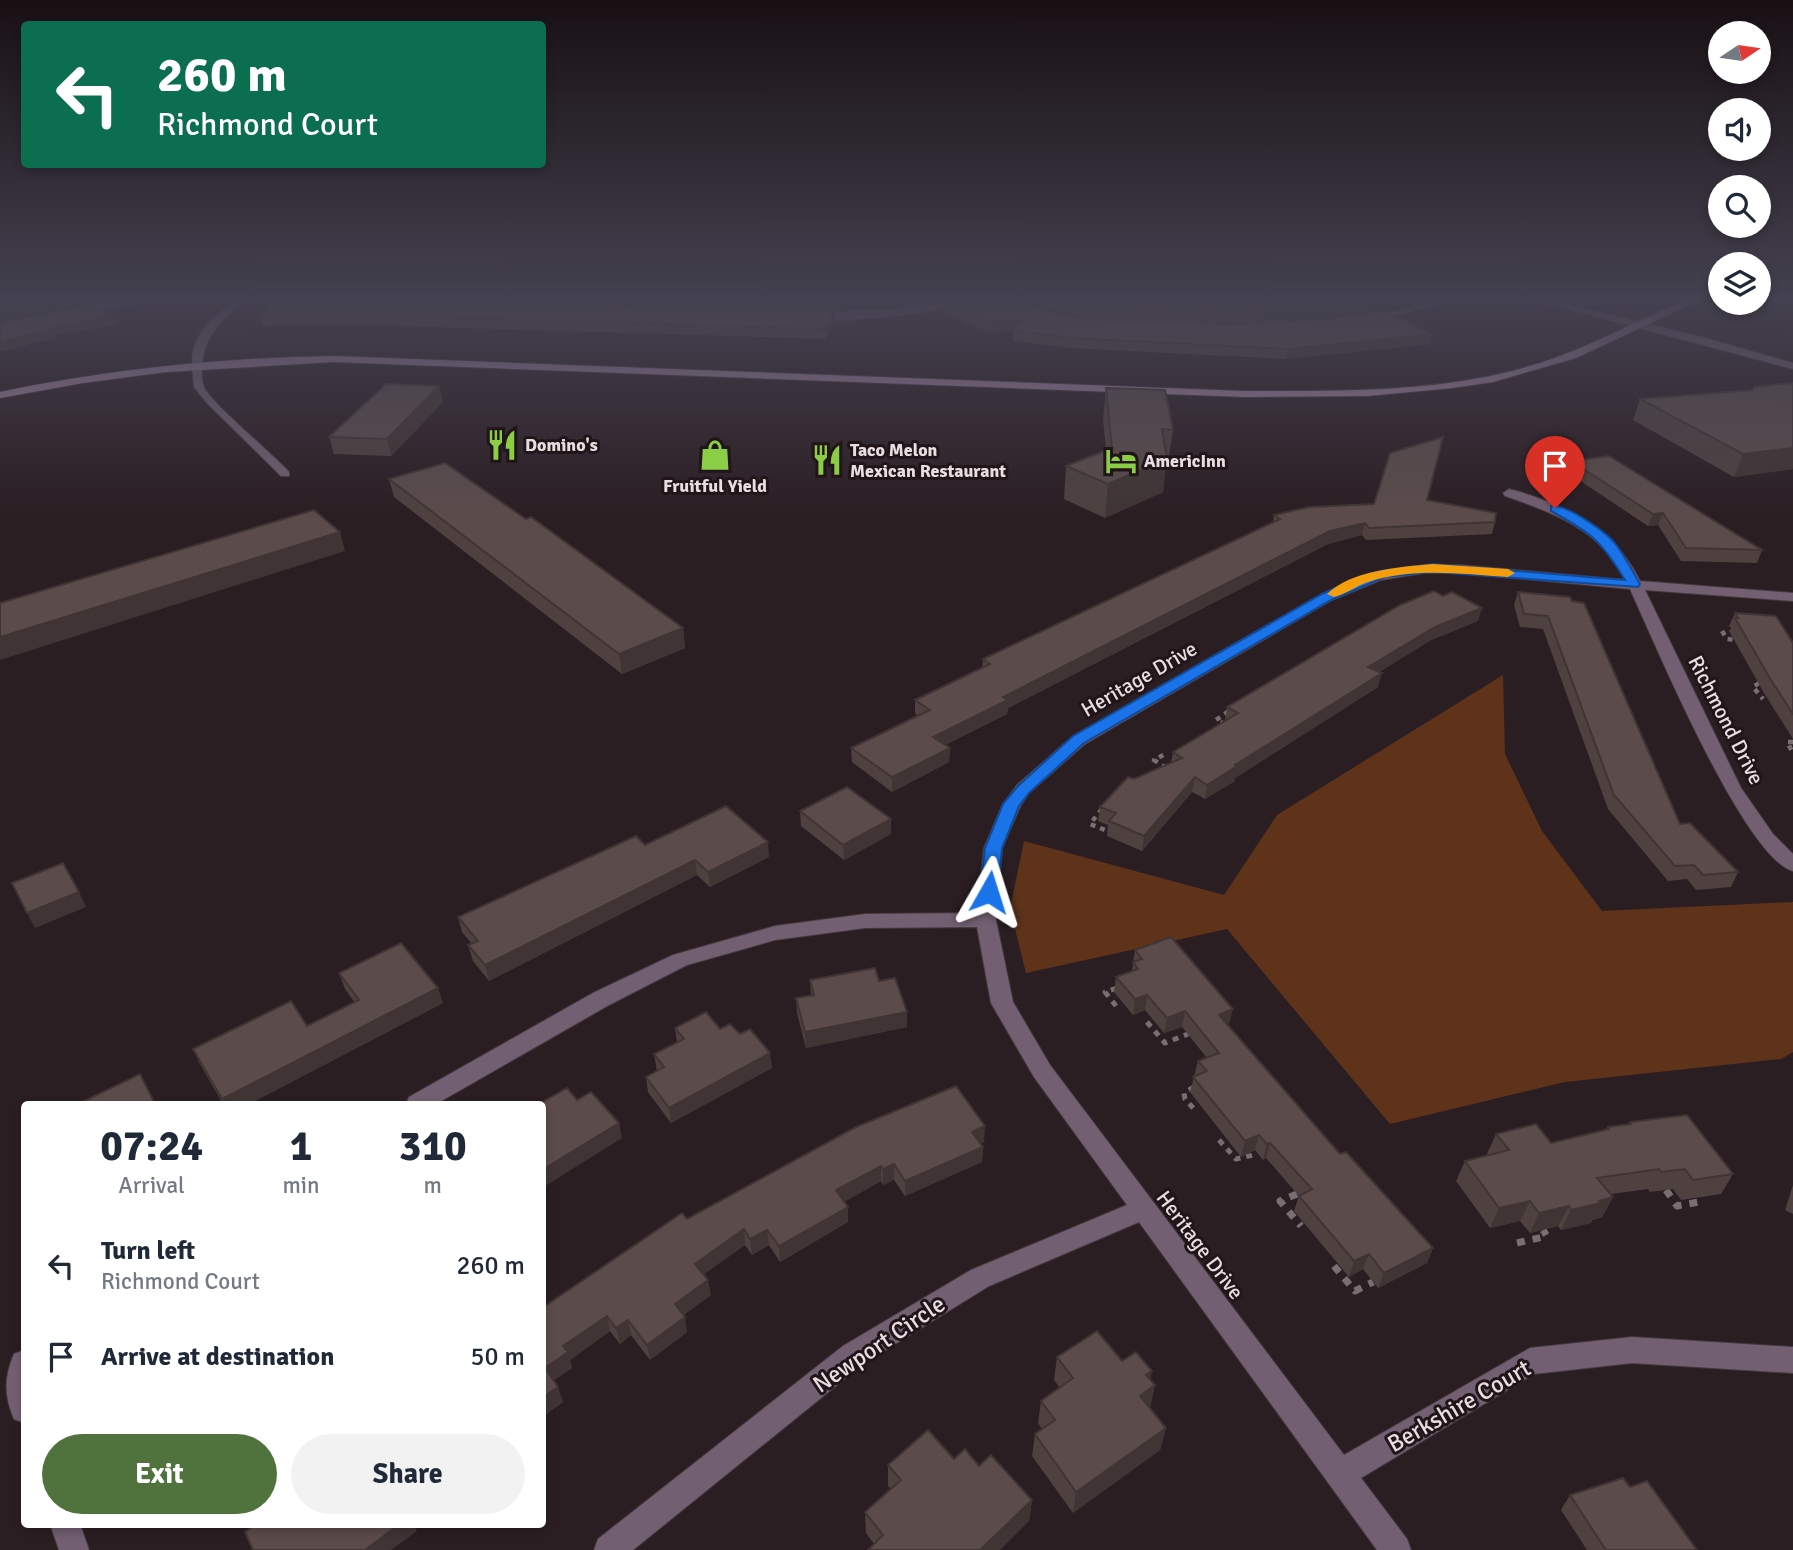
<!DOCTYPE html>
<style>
body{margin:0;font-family:Signika,sans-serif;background:#f2f2f3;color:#1f2937;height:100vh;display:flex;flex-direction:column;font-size:26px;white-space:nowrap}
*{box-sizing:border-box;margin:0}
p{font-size:23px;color:#747a83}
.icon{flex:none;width:38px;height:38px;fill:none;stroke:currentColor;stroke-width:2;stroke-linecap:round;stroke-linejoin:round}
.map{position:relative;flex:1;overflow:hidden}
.side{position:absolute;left:21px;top:1101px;width:525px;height:427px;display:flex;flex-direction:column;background:#fff;border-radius:7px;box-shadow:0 4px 10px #0003}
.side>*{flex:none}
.guide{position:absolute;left:21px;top:21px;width:525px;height:147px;border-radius:7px;box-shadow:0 4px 10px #0003;background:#0b6e4f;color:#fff;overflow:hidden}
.needle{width:46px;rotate:77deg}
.controls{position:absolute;left:1708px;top:21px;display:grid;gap:14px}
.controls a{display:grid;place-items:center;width:63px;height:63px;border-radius:50%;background:#fff;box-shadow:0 4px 10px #0003;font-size:35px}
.pin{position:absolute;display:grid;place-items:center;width:60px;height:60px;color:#fff;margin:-72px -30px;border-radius:50% 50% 50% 0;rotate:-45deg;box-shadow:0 0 7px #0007}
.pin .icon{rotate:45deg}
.me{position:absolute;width:77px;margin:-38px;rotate:6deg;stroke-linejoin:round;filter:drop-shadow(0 0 5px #0008)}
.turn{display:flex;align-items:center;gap:24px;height:147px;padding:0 21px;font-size:32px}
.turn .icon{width:91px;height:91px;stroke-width:2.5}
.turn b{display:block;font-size:49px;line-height:60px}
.eta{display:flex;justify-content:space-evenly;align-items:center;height:119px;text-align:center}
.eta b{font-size:42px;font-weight:700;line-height:49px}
.primary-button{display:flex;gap:14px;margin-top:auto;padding:14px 21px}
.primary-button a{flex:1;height:80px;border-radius:42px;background:#50733e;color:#fff;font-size:28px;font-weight:700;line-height:80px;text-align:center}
.primary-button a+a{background:#f2f2f3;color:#1f2937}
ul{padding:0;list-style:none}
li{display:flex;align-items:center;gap:21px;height:91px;padding:0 21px}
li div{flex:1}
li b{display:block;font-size:26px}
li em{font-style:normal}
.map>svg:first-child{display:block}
</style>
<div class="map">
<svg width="1793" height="1550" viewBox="0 0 1793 1550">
<rect width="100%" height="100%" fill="#2b1e23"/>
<path fill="#5e331a" d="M1503,675L1505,754L1542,831L1602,911L1793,902V1052L1781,1059L1565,1082L1390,1124L1227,929L1026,973L1010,909L1024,841L1224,895L1277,815Z"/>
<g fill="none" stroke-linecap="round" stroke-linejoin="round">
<defs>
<path id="lane" d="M197,362L202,365C202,371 201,381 204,387C210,402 273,454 289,472V476H281L207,403L194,387L192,365Z"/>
<g id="street">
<path d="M138,298H167L69,315L64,312L111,300Z"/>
<path d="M222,298H297L301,300L296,303L245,301C222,319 205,334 202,365L193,367C187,339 214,316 234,301Z"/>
<path d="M964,298H979C957,311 826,328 806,315L811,312L893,310Z"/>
<path d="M1447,298H1462L1371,322L1366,319Z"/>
<path d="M1526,298H1541L1702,337L1793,363V369Z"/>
<path d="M1509,489C1563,503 1615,529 1640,581L1793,593V601L1645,590L1741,788L1773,834L1793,854V871C1744,858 1654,641 1630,589L1461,573H1424L1381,580L1332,600L1085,744L1029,793L1021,805L1002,848L996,920L1013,1002L1050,1065L1344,1455L1530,1348L1632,1337L1793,1347V1373L1632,1363L1534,1374L1361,1478L1407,1539L1411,1550H1377L1139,1222L989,1286L863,1364L633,1550H594L598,1539L843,1346L971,1270L1127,1205L1034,1077L991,1003L977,927L865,928L775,940L687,965L609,1005L436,1104H406L409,1097L593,993L673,955L775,926L865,914L977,913L984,848L1003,804L1017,785L1073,736L1322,594L1371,574L1424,565H1461L1626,580C1603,531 1552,512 1505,496L1503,493Z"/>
<path d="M24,1350V1423L14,1419C4,1396 4,1377 14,1354Z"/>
<path d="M50,1524H80L89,1550H59Z"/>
</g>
<path id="secondary" d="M1692,298H1704L1576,358L1493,382L1452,388L1368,396L1244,397L334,362L166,372L83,383L0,398V392C111,369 221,358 334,356L1244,391C1339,391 1438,393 1530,366C1587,350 1637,319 1692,298Z"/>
</defs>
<use href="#lane" stroke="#45393e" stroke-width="2"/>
<use href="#street" stroke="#45393e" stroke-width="2"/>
<use href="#secondary" stroke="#45393e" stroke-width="2"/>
<g stroke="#796e72" stroke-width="4.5" stroke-dasharray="5 5" stroke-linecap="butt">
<path d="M1722,631L1727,639L1736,640"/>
<path d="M1759,683L1753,687L1763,699"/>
<path d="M1225,724L1216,720L1229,711"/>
<path d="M1793,742H1787L1793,753"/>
<path d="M1166,768L1154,760L1167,753"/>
<path d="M1102,809L1090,824L1110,832"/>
</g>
<g stroke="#796e72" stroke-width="5" stroke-dasharray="6 6" stroke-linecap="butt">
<path d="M1116,1006L1105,992L1120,987"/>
<path d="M1147,1022L1165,1043L1188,1034"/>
<path d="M1194,1087L1184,1093L1185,1099L1196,1111"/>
<path d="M1219,1140L1236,1159L1258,1154"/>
</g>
<g stroke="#796e72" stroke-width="7" stroke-dasharray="8 8" stroke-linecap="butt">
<path d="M1666,1190L1677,1206L1704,1201"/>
<path d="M1297,1194L1280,1201L1301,1226"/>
<path d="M1517,1243L1547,1236L1543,1230"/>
<path d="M1334,1266L1355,1291L1373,1282"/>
</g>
<use href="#lane" fill="#726072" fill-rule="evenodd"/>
<use href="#street" fill="#726072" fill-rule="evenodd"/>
<use href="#secondary" fill="#a0839f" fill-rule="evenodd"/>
</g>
<g fill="#4e4140" fill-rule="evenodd">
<path d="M276,298L834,322L826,339L369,325L262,326L259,316Z"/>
<path d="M376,298H845L839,311Z"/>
<path d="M905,298H955L922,305Z"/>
<path d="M1012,298H1355L1365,313L1261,322L1432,334L1430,344L1286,359L1071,348L1013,341V331L1015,329L990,332L940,312V302L1076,316ZM1077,317L1130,322L1254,323L1237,324L1120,322Z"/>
<path d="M1793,383V469L1734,477L1633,420L1640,399L1752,390Z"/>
<path d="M1106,388L1173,430L1168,462H1166L1163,492L1105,518L1064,499L1066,466L1106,450L1103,419Z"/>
<path d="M443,402L391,456L334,454L329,437Z"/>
<path d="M1571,461L1762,550L1757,563L1681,561L1658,525L1648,526L1567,472Z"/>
<path d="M389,479L683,628L685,648L622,674L394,497Z"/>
<path d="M1427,500L1495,522L1492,534L1366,540L1362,535L1328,544L1008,708L1007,714L945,745L950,748L949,762L892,792L852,762L851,748L918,716L915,713V700L982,668L983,659L1273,522L1274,515Z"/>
<path d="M1518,592L1570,597L1680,824L1738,872L1731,887L1696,890L1687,879L1668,881L1608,809L1543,629L1520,627L1514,605Z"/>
<path d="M1735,613L1793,643V739L1764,693L1729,631L1731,628L1729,626Z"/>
<path d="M1478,621L1431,640L1379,672L1378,687L1235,778V781L1205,799L1192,792L1142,851L1107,836L1108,825L1098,821L1100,807L1134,779L1171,763L1173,752L1225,721L1227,707Z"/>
<path d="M800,811L891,819V834L844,860L801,826Z"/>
<path d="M645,845L769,857L710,887L697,875L489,981L473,961L468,945L472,944L462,932L458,917Z"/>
<path d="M1135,950L1229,1024L1228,1025L1340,1154L1433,1248L1427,1263L1378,1288L1363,1269L1349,1277L1294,1211L1299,1196L1266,1158L1263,1160L1255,1150L1241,1157L1190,1092L1198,1061L1207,1058L1182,1027L1164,1033L1145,1010L1133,1015L1114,992L1116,977L1132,971Z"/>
<path d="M339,973L443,1003L249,1104H223L200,1064L193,1049L307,1026L355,1003L345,989Z"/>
<path d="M810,980L879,981L907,1027L806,1048L797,1013L796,998L811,995Z"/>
<path d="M675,1028L720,1029L772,1068L671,1123L648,1092L646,1077L657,1071L654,1054L677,1042Z"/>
<path d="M1630,1122L1733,1174L1721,1194L1681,1200L1673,1189L1650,1192L1648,1189L1611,1194L1613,1197L1602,1217L1592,1220L1591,1223L1561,1230L1558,1226L1530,1233L1520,1221L1490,1228L1456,1181L1465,1161L1488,1155L1487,1154L1496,1134L1551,1143L1607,1129L1608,1127L1629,1124Z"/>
<path d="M856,1127L984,1142L981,1143L983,1147L982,1162L905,1196L894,1180L883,1185L881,1181L844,1202L848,1207V1222L780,1262L769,1245L752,1255L745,1245L704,1274L711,1295L683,1315L687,1332L650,1360L631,1335L620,1344L610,1331L570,1360L572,1368L554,1380L563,1402L542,1417V1308L687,1219Z"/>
<path d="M1793,1185V1214L1785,1210Z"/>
<path d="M1057,1357L1122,1361L1150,1380L1155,1385L1150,1408L1166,1428L1160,1450L1073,1513L1032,1456L1035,1434L1042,1429L1038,1423L1041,1401L1060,1388L1054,1380Z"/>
<path d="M954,1459L979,1466L1032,1500L1029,1521L874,1544L866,1533L865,1512L891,1489L888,1486V1465Z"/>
<path d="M1570,1495L1697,1550H1587L1561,1510Z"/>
</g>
<g fill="#403534">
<path d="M69,298H73L76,305L0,322V313Z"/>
<path d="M841,298H845L839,311V301Z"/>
<path d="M923,298H955L922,305Z"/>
<path d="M1367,303L1365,313L1257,323L1258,313Z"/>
<path d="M834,312V322L826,339L825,329Z"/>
<path d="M112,316L115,325L55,335L51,327Z"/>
<path d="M1025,319L1024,328L990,332L991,322Z"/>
<path d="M52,329L56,338L0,352V342Z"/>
<path d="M1432,334L1430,344L1286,359L1288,349Z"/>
<path d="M439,386L443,402L391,456L387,439Z"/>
<path d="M1793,448V469L1734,477L1743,454Z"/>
<path d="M1167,459L1163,492L1105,518L1108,484Z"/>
<path d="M1663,513L1658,525L1648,526L1653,514Z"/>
<path d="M1365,523L1362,535L1328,544L1008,708L1007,714L933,751V737L1003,697L1330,531Z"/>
<path d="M340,532L345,551L0,660V637Z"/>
<path d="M1482,608L1478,621L1431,640L1365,681L1368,667L1435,627Z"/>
<path d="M683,628L685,648L622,674L619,654Z"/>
<path d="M1382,673L1378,687L1235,778V781L1205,799L1207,785L1235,765Z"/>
<path d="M950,748L949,762L892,792V777Z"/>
<path d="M1195,777L1192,792L1142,851L1144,836Z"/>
<path d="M891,819V834L844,860L843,845Z"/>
<path d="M768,842L769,857L710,887L708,872Z"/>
<path d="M695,860L697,875L489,981L485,965Z"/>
<path d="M79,892L86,907L35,928L27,913Z"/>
<path d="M438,988L443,1003L249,1104H224L222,1099Z"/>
<path d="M1147,995L1145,1010L1133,1015L1135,999Z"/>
<path d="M1233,1009L1229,1024L1216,1030L1219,1015Z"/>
<path d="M1185,1011L1182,1027L1164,1033L1167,1018Z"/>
<path d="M907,1012V1027L806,1048L805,1032Z"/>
<path d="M770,1053L772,1068L671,1123L669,1108Z"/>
<path d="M619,1123L622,1138L542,1188V1170Z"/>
<path d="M985,1126L984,1142L971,1147L972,1132Z"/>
<path d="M1259,1135L1255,1150L1241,1157L1245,1141Z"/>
<path d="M1270,1143L1266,1158L1263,1160L1267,1144Z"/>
<path d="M983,1147L982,1162L905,1196V1181Z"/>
<path d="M894,1164V1180L883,1185V1169Z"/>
<path d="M881,1166V1181L837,1206L836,1190Z"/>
<path d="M1613,1197L1602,1217L1592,1220L1591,1223L1561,1230L1571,1210Z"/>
<path d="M1530,1201L1520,1221L1490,1228L1499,1208Z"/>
<path d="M1569,1206L1558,1226L1530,1233L1539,1213Z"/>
<path d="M848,1207V1222L780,1262L779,1246Z"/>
<path d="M744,1229L745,1245L697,1279L695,1264Z"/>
<path d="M767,1230L769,1245L752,1255L750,1239Z"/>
<path d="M1433,1248L1427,1263L1378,1288L1384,1273Z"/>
<path d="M1369,1254L1363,1269L1349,1277L1354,1261Z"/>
<path d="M708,1280L711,1295L677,1320L675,1304Z"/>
<path d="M607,1316L610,1331L570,1360L572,1368L549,1383L545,1368L563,1346Z"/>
<path d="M685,1317L687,1332L650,1360L647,1345Z"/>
<path d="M628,1320L631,1335L620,1344L616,1328Z"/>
<path d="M1152,1371L1148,1390L1155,1385L1150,1408L1135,1418L1140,1396L1146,1375Z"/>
<path d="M558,1387L563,1402L542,1417V1398Z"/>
<path d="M1166,1428L1160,1450L1073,1513L1076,1492Z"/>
<path d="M1032,1500L1029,1521L1000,1550H980Z"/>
<path d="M400,1524H414L417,1531L391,1550H365Z"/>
</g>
<g fill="#5b4c4b" stroke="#403534" stroke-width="2">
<path d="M0,298H69L0,313Z"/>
<path d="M276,298H360L834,312L825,329L367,315L259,316Z"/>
<path d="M709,298H841L839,301Z"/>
<path d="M957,298H1003L1062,315L1120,322L1237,324L1326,319L1383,311L1432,334L1288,349L1072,338L1013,331L1025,319L991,322L940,302Z"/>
<path d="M1045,298H1355L1367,303L1258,313L1131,312L1077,307Z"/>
<path d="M88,305L112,316L51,327L52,329L0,342V323Z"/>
<path d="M1793,383V448L1743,454L1640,399L1753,390L1754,387Z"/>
<path d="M386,384L439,386L387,439L329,437Z"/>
<path d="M1106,388L1165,390L1173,430L1162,429L1167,459L1108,484L1066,466L1112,448Z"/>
<path d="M1443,437L1427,500L1496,513L1495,522L1369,528L1365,523L1330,531L1003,697L1008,700L933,737L950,748L892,777L851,748L930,710L915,700L990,664L983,659L1280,519L1274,515L1309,507L1374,504L1390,453Z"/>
<path d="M1609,456L1762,550L1686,548L1663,513L1653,514L1571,461Z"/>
<path d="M445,463L526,519L531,517L683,628L619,654L389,479Z"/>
<path d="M314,510L340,532L0,637V603Z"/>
<path d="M1434,591L1443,596L1452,592L1482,608L1435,627L1368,667L1382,673L1235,765L1237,766L1207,785L1195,777L1144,836L1109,821L1116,813L1100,807L1128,777L1134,779L1182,758L1173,752L1238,713L1227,707L1400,605Z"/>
<path d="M1518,592L1570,597L1572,601L1584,603L1680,824L1690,823L1738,872L1703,875L1694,865L1675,866L1614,795L1548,616L1524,614Z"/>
<path d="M1735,613L1776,616L1793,643V714L1771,680L1735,618H1738Z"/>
<path d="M847,787L891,819L843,845L800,811Z"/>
<path d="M726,806L768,842L708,872L695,860L485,965L468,945L478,941L458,917L636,836L645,845Z"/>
<path d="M63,863L79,892L27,913L12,883Z"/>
<path d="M1171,937L1233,1009L1219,1015L1340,1154L1346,1152L1433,1248L1384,1273L1369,1254L1354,1261L1299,1196L1312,1189L1270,1143L1267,1144L1259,1135L1245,1141L1193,1077L1207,1071L1198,1061L1219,1053L1185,1011L1167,1018L1147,995L1135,999L1116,977L1138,969L1133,962L1142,959L1135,950Z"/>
<path d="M401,943L438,988L222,1099L193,1049L291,1001L307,1026L359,1000L339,973Z"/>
<path d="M875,968L879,981L895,978L907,1012L805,1032L796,998L814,995L810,980Z"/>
<path d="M706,1012L720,1029L730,1024L740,1034L750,1029L770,1053L669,1108L646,1077L664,1067L654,1054L684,1039L675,1028Z"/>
<path d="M140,1074L155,1104H78Z"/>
<path d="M956,1086L985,1126L972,1132L983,1147L905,1181L894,1164L883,1169L881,1166L836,1190L848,1207L779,1246L767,1230L750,1239L744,1229L695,1264L708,1280L675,1304L685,1317L647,1345L628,1320L616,1328L607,1316L563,1346L568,1352L545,1368L558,1387L542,1398V1308L682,1213L687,1219L856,1127Z"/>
<path d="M567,1088L577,1100L591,1092L619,1123L542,1170V1104H539Z"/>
<path d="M1687,1115L1733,1174L1693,1180L1685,1169L1661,1172L1659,1169L1597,1178L1613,1197L1599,1201L1601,1203L1571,1210L1569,1206L1539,1213L1530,1201L1499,1208L1465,1161L1509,1150L1496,1134L1536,1124L1551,1143L1609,1129L1608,1127L1631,1124L1630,1122Z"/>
<path d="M1097,1331L1122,1361L1136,1352L1152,1371L1146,1375L1155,1385L1140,1396L1166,1428L1076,1492L1035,1434L1055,1420L1041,1401L1073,1378L1057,1357Z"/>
<path d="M928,1430L954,1459L965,1449L979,1466L991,1455L1032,1500L980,1550H868L883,1535L865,1512L901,1480L888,1465Z"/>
<path d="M1623,1478L1630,1487L1647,1481L1697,1550H1606L1570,1495Z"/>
<path d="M256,1524H400L365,1550H253L245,1532Z"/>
</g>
<linearGradient id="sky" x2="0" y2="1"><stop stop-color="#181013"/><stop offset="0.58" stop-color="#444150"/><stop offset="1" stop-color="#444150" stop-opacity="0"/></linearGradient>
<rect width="1793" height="515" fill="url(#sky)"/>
<path fill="#1a73e8" stroke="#114b97" stroke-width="2" d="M1551,506C1567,504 1608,533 1617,546C1626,558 1633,572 1640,584L1638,587L1433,572L1385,577L1331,600L1084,743L1029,793L1019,806L1002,848L998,892L995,897H983L980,892L985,848L1003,804L1018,786L1073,736L1322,594L1359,577L1380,571L1433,564L1625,580C1601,540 1591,533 1551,511Z"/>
<path fill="#f59e0b" d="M1433,564L1508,569L1515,573L1508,577C1462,574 1414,567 1368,582C1356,586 1346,594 1334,597L1327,594C1352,570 1400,567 1433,564Z"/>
<defs>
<symbol id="restaurant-bare" viewBox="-9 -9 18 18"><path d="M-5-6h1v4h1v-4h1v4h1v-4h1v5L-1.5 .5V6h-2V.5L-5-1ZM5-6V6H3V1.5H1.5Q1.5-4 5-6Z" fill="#8bce46" stroke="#21151a" stroke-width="2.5" paint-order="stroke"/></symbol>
<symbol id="shop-bare" viewBox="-9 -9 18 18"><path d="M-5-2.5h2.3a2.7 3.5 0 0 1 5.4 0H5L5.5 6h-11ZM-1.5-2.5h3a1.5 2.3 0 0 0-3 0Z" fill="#8bce46" stroke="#21151a" stroke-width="2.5" paint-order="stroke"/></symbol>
<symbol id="hotel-bare" viewBox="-9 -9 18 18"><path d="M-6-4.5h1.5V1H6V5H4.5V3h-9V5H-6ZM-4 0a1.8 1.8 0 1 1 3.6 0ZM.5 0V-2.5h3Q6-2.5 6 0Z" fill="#8bce46" stroke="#21151a" stroke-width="2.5" paint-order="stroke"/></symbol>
</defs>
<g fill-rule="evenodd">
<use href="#restaurant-bare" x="480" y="423" width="44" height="44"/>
<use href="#shop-bare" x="693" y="433" width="44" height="44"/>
<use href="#restaurant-bare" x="805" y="438" width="44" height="44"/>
<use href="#hotel-bare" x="1099" y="439" width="44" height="44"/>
</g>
<g text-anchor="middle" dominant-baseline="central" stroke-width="6" stroke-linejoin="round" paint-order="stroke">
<g font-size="18" font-weight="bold" fill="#e7dee1" stroke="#21151a" text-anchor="start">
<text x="525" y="445">Domino's</text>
<text x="850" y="450">Taco Melon<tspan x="850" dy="21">Mexican Restaurant</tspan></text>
<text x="1144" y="461">AmericInn</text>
<text x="715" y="486" text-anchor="middle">Fruitful Yield</text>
</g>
<g font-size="21" fill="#e7dee1" stroke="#21151a">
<text transform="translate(1139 679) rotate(-30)">Heritage Drive</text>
<text transform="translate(1726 720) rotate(63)">Richmond Drive</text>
<text transform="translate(1200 1245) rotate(53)">Heritage Drive</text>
</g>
<g font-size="24" fill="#e7dee1" stroke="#21151a">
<text transform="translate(879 1344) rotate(-34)">Newport Circle</text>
<text transform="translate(1459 1406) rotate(-30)">Berkshire Court</text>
</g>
</g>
</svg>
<div class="controls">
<a><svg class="needle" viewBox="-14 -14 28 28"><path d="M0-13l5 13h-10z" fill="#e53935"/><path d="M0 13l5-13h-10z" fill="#747a83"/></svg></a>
<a><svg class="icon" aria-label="sound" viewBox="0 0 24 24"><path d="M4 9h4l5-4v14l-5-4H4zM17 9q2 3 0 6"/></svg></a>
<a><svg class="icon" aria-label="search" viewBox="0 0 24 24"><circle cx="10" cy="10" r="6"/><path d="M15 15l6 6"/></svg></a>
<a><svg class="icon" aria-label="layers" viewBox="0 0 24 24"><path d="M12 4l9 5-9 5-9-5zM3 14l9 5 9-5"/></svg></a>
</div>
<div class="pin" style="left:1555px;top:508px;background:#d93025"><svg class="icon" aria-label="arrive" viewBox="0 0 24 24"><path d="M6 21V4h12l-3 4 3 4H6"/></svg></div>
<svg class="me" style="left:989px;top:892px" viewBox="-20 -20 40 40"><path d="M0-17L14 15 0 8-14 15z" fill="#1a73e8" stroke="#fff" stroke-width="4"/></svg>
<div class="guide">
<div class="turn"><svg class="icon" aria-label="left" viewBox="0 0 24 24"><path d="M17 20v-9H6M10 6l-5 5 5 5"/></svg><div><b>260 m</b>Richmond Court</div></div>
</div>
<section class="side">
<div class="eta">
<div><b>07:24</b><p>Arrival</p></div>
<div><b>1</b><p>min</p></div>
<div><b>310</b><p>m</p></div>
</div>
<ul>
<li><svg class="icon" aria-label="left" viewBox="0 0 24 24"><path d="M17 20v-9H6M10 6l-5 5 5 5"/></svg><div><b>Turn left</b><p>Richmond Court</p></div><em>260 m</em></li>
<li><svg class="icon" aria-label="arrive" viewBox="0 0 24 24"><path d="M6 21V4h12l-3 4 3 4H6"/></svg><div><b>Arrive at destination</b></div><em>50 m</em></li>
</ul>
<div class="primary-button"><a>Exit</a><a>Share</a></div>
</section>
</div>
